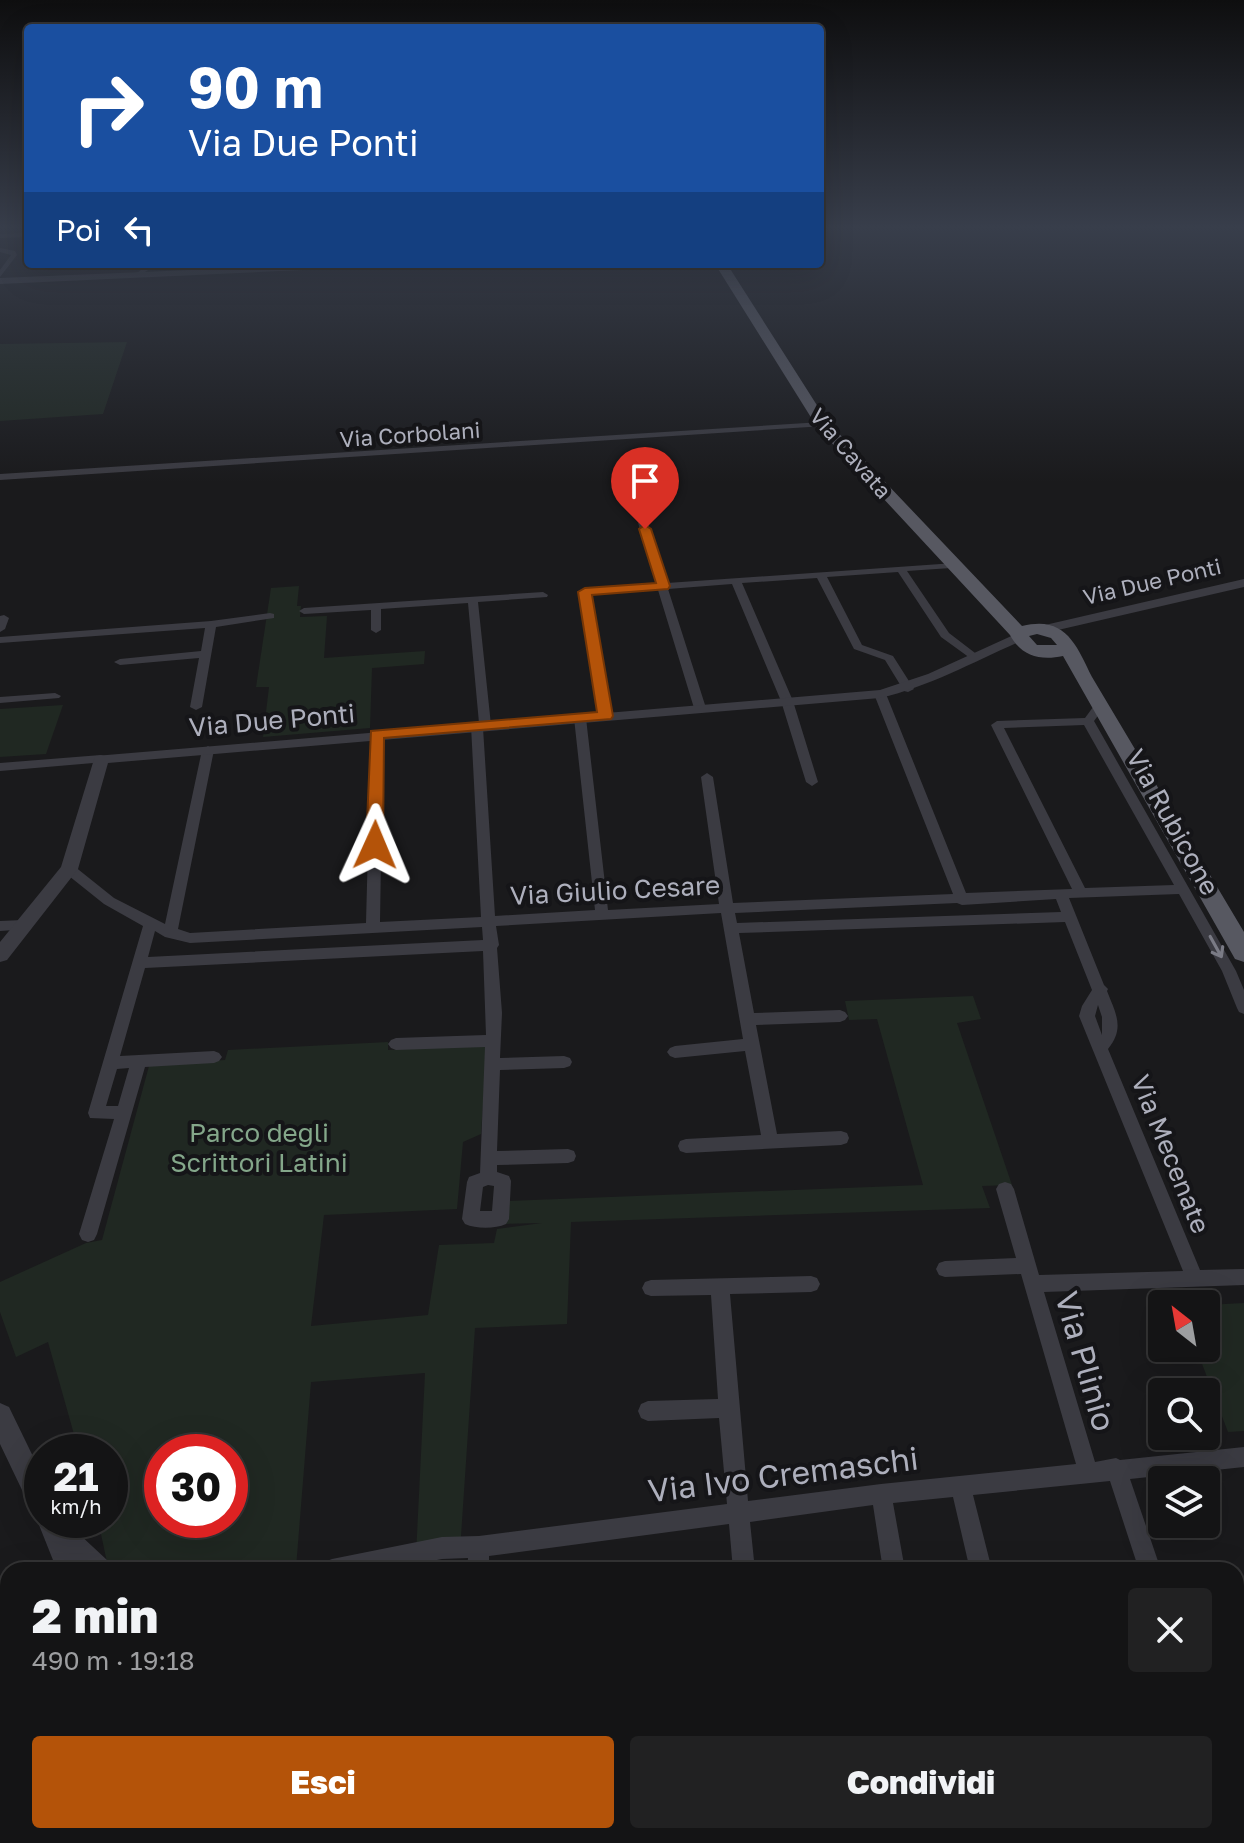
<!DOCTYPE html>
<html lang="it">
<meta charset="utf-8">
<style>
body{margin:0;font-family:"Golos Text",sans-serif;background:#212122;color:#f1f3f6;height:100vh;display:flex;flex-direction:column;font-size:30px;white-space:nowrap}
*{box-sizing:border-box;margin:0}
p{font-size:26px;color:#9d9ea0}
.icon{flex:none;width:44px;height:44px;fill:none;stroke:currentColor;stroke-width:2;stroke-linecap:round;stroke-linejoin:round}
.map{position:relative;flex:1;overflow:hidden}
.panel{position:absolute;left:0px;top:1562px;width:1244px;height:282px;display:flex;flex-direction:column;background:#141415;border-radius:24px 24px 0 0;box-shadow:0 8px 32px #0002,0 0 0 2px #333334}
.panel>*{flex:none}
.banner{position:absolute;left:24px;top:24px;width:800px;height:244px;border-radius:8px;box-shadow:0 8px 32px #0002,0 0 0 2px #333334;background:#1a4fa0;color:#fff;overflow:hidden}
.needle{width:52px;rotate:329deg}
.fabs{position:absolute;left:1148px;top:1290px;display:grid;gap:16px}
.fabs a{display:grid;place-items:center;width:72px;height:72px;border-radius:8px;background:#141415;box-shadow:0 8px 32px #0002,0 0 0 2px #333334;font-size:40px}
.speed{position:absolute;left:24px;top:1434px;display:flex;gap:16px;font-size:40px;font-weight:700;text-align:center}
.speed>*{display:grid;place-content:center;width:104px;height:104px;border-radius:50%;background:#141415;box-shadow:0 8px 32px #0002,0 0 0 2px #333334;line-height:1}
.speed small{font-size:20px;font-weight:400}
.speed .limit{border:12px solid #d22;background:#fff;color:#111}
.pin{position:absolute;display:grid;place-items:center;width:68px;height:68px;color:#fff;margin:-82px -34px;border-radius:50% 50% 50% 0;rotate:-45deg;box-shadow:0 0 8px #0007}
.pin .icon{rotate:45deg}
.me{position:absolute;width:88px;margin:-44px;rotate:1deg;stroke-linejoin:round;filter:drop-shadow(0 0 6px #0008)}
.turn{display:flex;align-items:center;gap:28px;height:168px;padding:0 32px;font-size:36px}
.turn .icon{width:104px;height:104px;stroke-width:2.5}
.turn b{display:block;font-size:56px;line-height:68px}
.then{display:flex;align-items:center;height:76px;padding:0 32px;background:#0003;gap:16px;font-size:30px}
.round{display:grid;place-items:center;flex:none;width:84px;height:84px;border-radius:8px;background:#212122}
.headline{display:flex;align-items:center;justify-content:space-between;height:136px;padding:0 32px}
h1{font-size:48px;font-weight:800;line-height:60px}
.primary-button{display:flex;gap:16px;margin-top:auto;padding:16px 32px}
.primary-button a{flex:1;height:92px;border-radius:8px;background:#b45309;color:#fff;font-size:32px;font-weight:800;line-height:92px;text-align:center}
.primary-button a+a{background:#212122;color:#f1f3f6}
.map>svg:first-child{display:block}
</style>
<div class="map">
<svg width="1244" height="1843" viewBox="0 0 1244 1843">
<rect width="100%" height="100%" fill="#1a1a1c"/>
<g fill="#202822" fill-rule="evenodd">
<path d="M127,342L103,414L0,421V344Z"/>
<path d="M299,586L297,606H301L300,617L327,616L324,658L425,651L424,664L372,668L370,728L263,737L269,687H256L271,588Z"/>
<path d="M63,705L46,754L0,757V709Z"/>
<path d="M973,996L981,1019L957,1023L1012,1185L982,1186L990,1208L571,1222L567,1324L475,1328L460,1551L416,1555L425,1373L311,1382L296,1568L130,1570L108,1567L98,1520H110V1452H79L48,1342L16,1357L0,1312V1282L86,1243L102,1240L149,1066L225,1060L228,1050L388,1042V1050L487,1045L481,1134L463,1142L457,1209L324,1215L311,1326L428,1315L439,1245L494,1243L497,1229L542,1223L502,1224L506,1201L923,1185L877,1019L849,1020L845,1001ZM162,1452H230V1520H162Z"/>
<path d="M1244,1303V1431L1228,1432L1196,1348H1206V1305Z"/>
</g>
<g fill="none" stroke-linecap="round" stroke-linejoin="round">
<g stroke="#2f3741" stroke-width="6">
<path d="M0,1592L8,1593"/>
<path d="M0,1753L8,1746"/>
</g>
<g fill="#3b3b42" fill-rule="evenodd">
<path d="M28,233V237L0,238V234Z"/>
<path d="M0,248L15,251L17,255L0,277V270L11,255L0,252Z"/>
<path d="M149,264H156L141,275H137V273Z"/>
<path d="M822,422L826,424L825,426L0,480V474Z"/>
<path d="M646,493L651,496L641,501L667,583L955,563L956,565L951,568L907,571L949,633L979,656L974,659L970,658L941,637L898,572L827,577L862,645L893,656L914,689L908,692L904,691L885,660L854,649L817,578L742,583L793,701L818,782L812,786L806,782L781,701L732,584L668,589L706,708L700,711L694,708L658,590L591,595L611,716L605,719L601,718L580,592L585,589L657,584L631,500Z"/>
<path d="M543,592L548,595L547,597L478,602L491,725L483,728L495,916L595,910L574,718L576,716L580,714L586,718L608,910L719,904L701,777L707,773L713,777L733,903L953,894L874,694L880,691L886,694L966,893L1072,889L991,725L997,721L1085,718L1096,703L1100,702L1106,705L1094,721L1236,971L1244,990V1014L1239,1012L1237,1008L1222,971L1179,894L1069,898L1104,985L1108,989L1107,991C1116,1014 1125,1028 1108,1049L1200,1270L1244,1269V1285L1044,1292L1095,1462L1116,1458L1120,1460L1244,1447V1467L1130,1479L1161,1570H1139L1110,1481L973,1495L992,1570H970L953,1497L893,1503L905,1570H883L873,1505L750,1522L755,1570H733L729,1524L489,1556V1570H467L468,1558L442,1559L385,1570H321L324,1562L332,1559L442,1537L479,1536L727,1504L719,1418L648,1421L641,1418L638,1411L641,1404L648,1401L718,1399L711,1295L651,1296L645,1294L642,1288L645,1282L651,1280L811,1276L817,1278L820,1284L817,1290L811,1292L730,1294L748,1501L881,1484L1076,1464L1021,1274L945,1277L939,1275L936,1269L939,1263L945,1261L1016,1258L996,1189L999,1184L1005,1182L1011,1184L1014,1189L1039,1275L1183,1271L1079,1016L1082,1006L1092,990L1065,922L739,933L754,1013L840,1010L845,1012L848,1016L845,1020L840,1022L756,1025L777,1134L841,1131L847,1133L849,1138L847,1143L841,1145L686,1153L680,1151L678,1146L680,1141L686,1139L761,1135L745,1051L675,1058L670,1056L667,1052L670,1048L675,1046L743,1039L721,913L496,926L499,945L497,948L502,1013L500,1058L564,1056L570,1058L572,1062L570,1066L564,1068L500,1070L497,1151L568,1149L574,1151L576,1156L574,1161L568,1163L497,1165V1172L509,1176L511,1181L509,1219L506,1224C495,1229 476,1229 465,1224L462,1219L467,1182L469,1177L480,1173L485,1047L396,1050L391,1048L388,1044L391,1040L396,1038L486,1035L483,951L145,968L120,1056L214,1051L219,1053L222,1057L219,1061L214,1063L145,1067L97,1234L94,1240L88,1242L82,1240L79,1234L114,1119L90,1118L88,1113L143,926L104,904L64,872L62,869L64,866H74L114,898L165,924L202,750L208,746L214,750L178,929L190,933L366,923L371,734L377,730L383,734L380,922L481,917L471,726L479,723L468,603L381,609V630L376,633L371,630V610L304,614L299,611L304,608ZM1084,725L1174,885L1085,888L1004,728ZM1056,899L1061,912L737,923L735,913L957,903L962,905ZM482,927L483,940L148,957L155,931L165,937L190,943ZM1098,1005L1102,1017V1035L1095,1016ZM129,1068L118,1106H106L117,1069ZM488,1185L494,1186L492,1211H480L483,1187Z"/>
<path d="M270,613L274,614V618L216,627L202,707L196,710L190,707L199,658L120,665L114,662L120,659L201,651L205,628L0,643V637L211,621Z"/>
<path d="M4,615L9,618L5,629L0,632V616Z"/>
<path d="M55,693L61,696L59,698L0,703V697Z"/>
<path d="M101,755L105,756L107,759L105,762L0,771V763Z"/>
<path d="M23,920L28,921L30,925L28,929L0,931V921Z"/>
<path d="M1236,1815L1244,1818V1843H1229L1227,1836H1236Z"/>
<path d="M386,1836H412L415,1843H389Z"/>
<path d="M512,1836H540L537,1843H509Z"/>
<path d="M765,1836H789L790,1843H766Z"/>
<path d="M926,1836H950L952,1843H928Z"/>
<path d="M1037,1836H1061L1063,1843H1039Z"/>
</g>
<g fill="#3b3b42" fill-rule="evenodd">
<path d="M332,264H393L389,266L0,284V278Z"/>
<path d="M1244,579V587L1045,633L1038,629L1045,625Z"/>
<path d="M1018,633L1025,637L1023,640C975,661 931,686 880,698L108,763L78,869L7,960L0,962V942L61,867L95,756L880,690L928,674Z"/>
<path d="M0,1403L9,1407L42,1475V1520H64L107,1560L111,1570H57L37,1520L38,1516L33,1513L0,1444Z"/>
<path d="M8,1649V1677L0,1679V1651Z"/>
</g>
<path fill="#575861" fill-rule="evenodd" d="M715,264H727L827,421L1022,626C1065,615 1076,644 1092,677L1244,932V962L1235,959L1063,656C1040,661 1021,656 1010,635L817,427ZM1037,634L1051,638L1057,645H1037L1029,636Z"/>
</g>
<defs><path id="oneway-shaft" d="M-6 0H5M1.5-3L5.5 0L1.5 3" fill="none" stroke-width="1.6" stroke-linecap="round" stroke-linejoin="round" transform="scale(2)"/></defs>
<use stroke="#7a7b85" href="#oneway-shaft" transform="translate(1216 947) rotate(61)"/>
<linearGradient id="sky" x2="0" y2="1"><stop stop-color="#0e0e0f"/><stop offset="0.47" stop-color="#383e4b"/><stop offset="1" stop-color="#383e4b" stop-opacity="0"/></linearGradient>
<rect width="1244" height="483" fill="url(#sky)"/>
<path fill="#b45309" stroke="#753606" stroke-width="2" d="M645,525L651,529L670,586L668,589L592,595L613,716L611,719L384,738L383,845L381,849H369L366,845L371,731L597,712L578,592L585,588L656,583L639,529Z"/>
<g text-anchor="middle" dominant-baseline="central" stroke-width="8" stroke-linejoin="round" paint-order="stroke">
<g font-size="22" fill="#adafbc" stroke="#151518">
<text transform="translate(410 434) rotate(-4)">Via Corbolani</text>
<text transform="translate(851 453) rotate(49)">Via Cavata</text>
<text transform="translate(1152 581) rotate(-13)">Via Due Ponti</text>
</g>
<g font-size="26" fill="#adafbc" stroke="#151518">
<text transform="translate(272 720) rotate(-5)">Via Due Ponti</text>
<text transform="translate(1173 822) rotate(61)">Via Rubicone</text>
<text transform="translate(615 890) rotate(-3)">Via Giulio Cesare</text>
<text transform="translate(1171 1154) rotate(68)">Via Mecenate</text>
</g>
<g font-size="26" fill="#84a78a" stroke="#151518">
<text x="259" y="1132">Parco degli<tspan x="259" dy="30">Scrittori Latini</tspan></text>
</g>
<g font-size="32" fill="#adafbc" stroke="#151518">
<text transform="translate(1086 1361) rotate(74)">Via Plinio</text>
<text transform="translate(783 1474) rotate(-7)">Via Ivo Cremaschi</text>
</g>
</g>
</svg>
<div class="fabs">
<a><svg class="needle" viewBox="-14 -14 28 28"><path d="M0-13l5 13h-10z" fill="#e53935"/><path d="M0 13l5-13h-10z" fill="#9d9ea0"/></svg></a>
<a><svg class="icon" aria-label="search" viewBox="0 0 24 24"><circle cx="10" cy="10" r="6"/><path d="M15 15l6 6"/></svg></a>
<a><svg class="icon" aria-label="layers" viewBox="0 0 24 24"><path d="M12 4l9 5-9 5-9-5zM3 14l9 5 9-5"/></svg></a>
</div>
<div class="speed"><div>21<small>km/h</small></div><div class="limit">30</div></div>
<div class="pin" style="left:645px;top:529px;background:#d93025"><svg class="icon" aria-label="arrive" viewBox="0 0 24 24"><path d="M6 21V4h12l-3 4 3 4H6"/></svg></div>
<svg class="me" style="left:375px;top:845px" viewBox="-20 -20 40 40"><path d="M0-17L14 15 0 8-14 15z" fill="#b45309" stroke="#fff" stroke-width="4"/></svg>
<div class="banner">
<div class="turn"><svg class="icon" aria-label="right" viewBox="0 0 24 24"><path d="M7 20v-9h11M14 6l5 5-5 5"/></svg><div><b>90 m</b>Via Due Ponti</div></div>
<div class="then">Poi<svg class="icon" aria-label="left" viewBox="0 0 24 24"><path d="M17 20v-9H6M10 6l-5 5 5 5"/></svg></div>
</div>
<section class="panel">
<div class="headline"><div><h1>2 min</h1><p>490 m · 19:18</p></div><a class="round"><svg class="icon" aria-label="close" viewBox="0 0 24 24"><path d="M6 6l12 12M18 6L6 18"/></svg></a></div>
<div class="primary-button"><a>Esci</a><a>Condividi</a></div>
</section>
</div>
